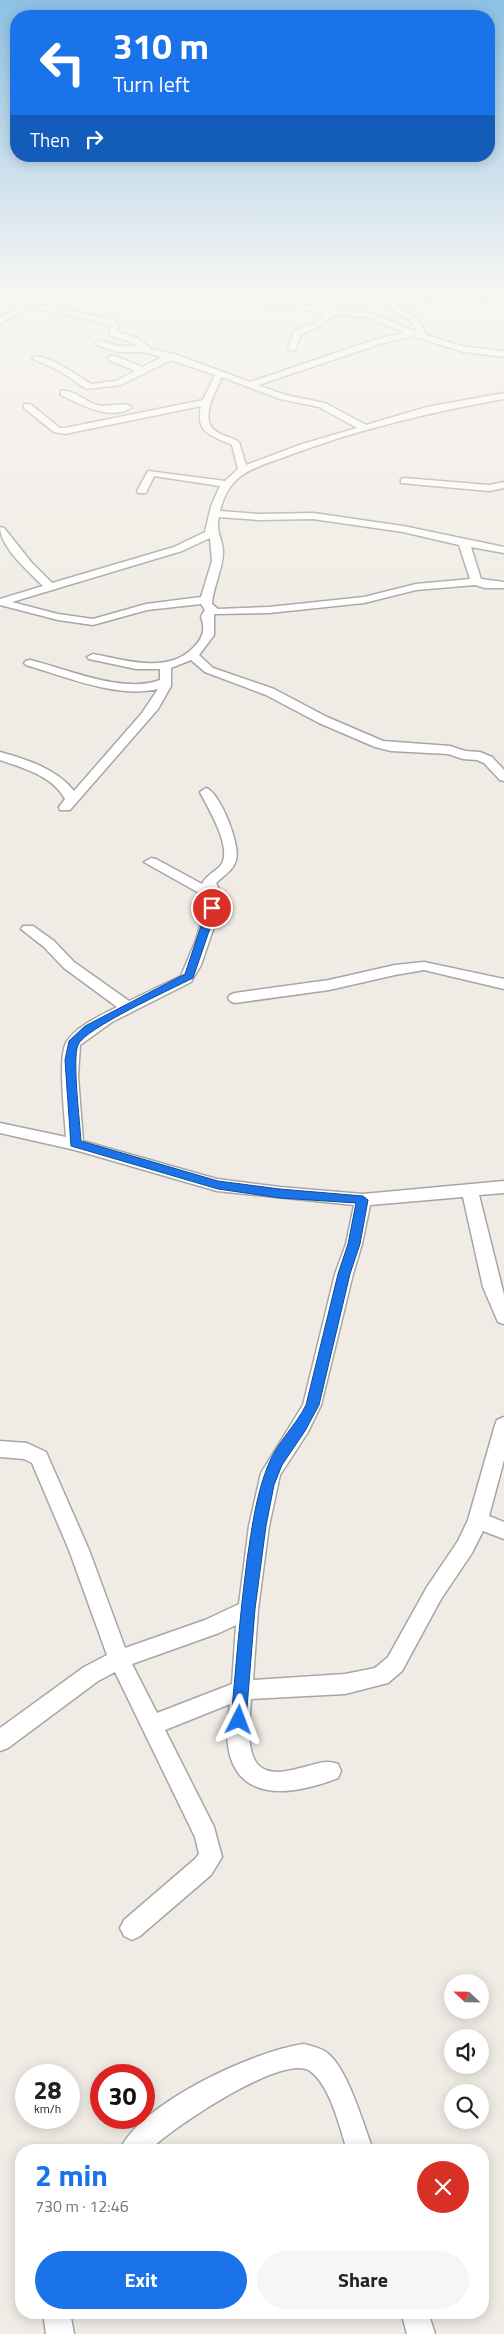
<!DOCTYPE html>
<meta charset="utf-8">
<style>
body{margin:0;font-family:"Titillium Web",sans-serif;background:#f6f6f6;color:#222;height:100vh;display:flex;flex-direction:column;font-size:19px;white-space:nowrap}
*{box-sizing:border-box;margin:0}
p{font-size:16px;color:#767676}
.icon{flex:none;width:28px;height:28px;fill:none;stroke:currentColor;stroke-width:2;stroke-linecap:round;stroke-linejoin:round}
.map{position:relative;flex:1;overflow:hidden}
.panel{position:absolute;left:15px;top:2144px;width:474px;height:175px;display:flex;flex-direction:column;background:#fff;border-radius:20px;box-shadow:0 2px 12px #0003}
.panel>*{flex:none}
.banner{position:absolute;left:10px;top:10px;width:485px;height:152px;border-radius:20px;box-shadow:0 2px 12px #0003;background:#1a73e8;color:#fff;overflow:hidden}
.needle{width:32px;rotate:292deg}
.tools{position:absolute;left:444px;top:1974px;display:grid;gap:10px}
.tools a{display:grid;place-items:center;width:45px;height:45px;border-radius:50%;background:#fff;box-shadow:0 2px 12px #0003;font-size:25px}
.speed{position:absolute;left:15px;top:2064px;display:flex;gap:10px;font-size:25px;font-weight:700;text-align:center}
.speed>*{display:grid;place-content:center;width:65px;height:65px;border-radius:50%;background:#fff;box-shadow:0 2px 12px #0003;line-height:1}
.speed small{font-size:12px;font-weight:400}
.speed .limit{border:8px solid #d22;background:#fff;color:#111}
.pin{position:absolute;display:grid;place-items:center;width:42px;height:42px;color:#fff;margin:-21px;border:2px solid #fff;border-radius:50%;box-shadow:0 1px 5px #0007}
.me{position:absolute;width:55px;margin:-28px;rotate:3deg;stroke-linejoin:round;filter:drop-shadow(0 0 4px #0008)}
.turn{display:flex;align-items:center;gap:18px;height:105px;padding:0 20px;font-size:22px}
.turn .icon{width:65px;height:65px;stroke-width:2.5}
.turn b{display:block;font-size:35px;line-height:42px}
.then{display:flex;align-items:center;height:48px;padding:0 20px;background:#0003;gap:10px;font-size:19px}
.round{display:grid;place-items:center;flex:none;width:52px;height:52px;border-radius:26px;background:#f6f6f6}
.overview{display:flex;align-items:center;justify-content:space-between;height:85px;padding:0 20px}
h1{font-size:30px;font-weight:700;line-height:38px;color:#1a73e8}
.action{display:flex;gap:10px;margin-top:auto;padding:10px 20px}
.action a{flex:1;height:58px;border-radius:30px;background:#1a73e8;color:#fff;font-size:20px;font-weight:700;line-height:58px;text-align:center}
.action a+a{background:#f6f6f6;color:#222}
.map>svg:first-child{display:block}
</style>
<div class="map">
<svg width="504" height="2334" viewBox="0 0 504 2334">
<rect width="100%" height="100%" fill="#f0ece5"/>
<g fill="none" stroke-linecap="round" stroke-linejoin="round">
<defs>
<g id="minor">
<path d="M1,294H11L21,300L113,320L118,324L117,332L137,338L151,349L174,354L250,382L377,339L404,333L368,317L333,315L318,327L301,335L295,350H289L288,348L294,331L313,324L325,313L265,303L249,294C264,294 283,301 299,304L302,294H310L307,305L369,313L417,332C411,313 384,310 373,294H381L389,301L462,296L485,298V302H482L462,300L396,305C410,314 421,319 426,335L465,347L504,351V357L464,352L412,336L383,343L258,385L285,395L325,403L366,425L427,407L504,393V399C431,412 359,429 290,455C274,461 255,466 241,476C230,484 223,498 220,511L259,514L313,513L403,526L504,547V553L471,547L481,579L504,582V588H485L475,585L416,590L364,603L269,613L214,614V635L199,655L213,668L274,689L327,717L383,741L450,746L465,751L480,752L492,757L504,770V781L500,780L484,763L477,760L463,759L448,754L391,751L375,747L319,723L266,695L205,672L191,660L171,668V686L158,709L70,810H60L59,807L65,799C53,776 23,768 0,760V752C26,759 57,769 74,791L142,713L158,689C119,699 63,676 26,665L24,663L26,661L30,660C67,669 123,694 160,680V669H136L89,659L87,657L93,654C124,660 168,674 193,648C198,643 202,638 203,631C204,626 202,621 201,616L205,610L201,604L147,610L93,625L58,620L0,605V599L43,586C29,572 0,547 0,527L4,528L32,563L52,583L174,547L205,532L211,506L220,486L154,476L146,493H138L137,491L148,471L225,481L238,469L232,445C212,435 195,434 201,406L65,434L54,432L24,408V404H30L60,428H65L203,400L215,375L171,360L121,385L86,389L63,373L32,358C42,350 80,377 91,384L116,381L135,371L109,360V356H115L142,367L162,357L143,352H117L97,345L96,343L100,340L118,346H137L131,342L110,335V325L107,324L30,307L0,324V318L21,305L15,304ZM222,377L280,399L319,407L357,428L302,444L246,465L239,442C232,437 221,436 214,430C200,417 216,391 222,377ZM219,517L259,520L313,519L403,532L459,545L470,579L416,584L364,597L269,607L218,609L212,604C213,586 223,570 223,552C223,538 215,533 219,517ZM210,538L212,561L201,597L146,604L93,619L58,614L12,602L182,551Z"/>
<path d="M61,391C73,389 86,402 97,405C107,408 124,401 132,407C112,422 79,404 61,395Z"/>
<path d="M404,478L489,485L504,482V488L489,491L401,483V479Z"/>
<path d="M206,788C220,792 241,846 236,860C233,871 223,876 216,883L222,896L218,915L201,965L191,982L112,1022L80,1045L78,1076L83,1141L217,1179L280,1187L363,1194L504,1181V1193L479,1195L504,1295V1324L498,1322L483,1287L463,1197L370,1205L362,1244L353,1274L321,1405L308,1432L280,1475L269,1526L258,1609L253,1680L345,1674L375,1668L388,1657L427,1587L458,1541L468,1520L495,1425L497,1420L504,1417V1460L489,1516L504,1522V1539L483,1531L472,1553L441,1599L402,1671L388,1683L345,1694L251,1699C250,1718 243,1762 266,1770C278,1775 296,1769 308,1766C319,1763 327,1760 338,1764L341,1771L338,1778C289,1797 230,1804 227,1735C227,1725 229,1714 230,1704L165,1730L214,1827L222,1857L211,1875L140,1936L132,1940L124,1936L120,1928L124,1920L195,1859L199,1854L195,1837L115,1672L98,1681L8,1748L0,1751V1728L84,1667L107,1655L69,1550L32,1463L24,1459L0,1457V1441L27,1443L46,1452L89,1550L125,1648L205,1620L239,1604L249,1526L261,1473L303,1405L335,1274L346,1244L354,1205L217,1191L75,1150L0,1133V1123L66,1137C65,1117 57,1056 67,1041C78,1025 100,1016 117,1007L64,968L44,947L21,929L23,926H33L54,941L74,962L129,1001L181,976L196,940L208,898L144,862L151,858L156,859L202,884C206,875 215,872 221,865C233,848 208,808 200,792ZM236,1625L232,1684L157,1713L132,1664L219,1633Z"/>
<path d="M424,962L504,979V989L424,970L395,975L329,990L235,1003L230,1001L228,998L230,995L235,993L329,980L395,965Z"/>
<path d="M304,2044C311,2046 320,2048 326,2052C347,2066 364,2126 373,2150H347C340,2128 330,2085 310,2071C284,2052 170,2129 150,2150H120C140,2103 256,2050 304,2044Z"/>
<path d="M43,2312H70L74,2334H46Z"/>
<path d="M401,2312H428L435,2334H407Z"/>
</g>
</defs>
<use href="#minor" stroke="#a6a6a6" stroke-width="3"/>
<use href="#minor" fill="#fff" fill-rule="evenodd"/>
</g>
<linearGradient id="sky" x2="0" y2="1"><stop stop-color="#8dc1e4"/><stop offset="0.47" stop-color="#f8f6f3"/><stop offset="1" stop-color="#f8f6f3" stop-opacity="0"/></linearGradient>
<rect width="504" height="621" fill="url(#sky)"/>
<path fill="#1a73e8" stroke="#114b97" d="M212,905L217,908L193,978C172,989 85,1028 78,1045C72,1059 80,1123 81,1141L218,1181L280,1189L363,1196L368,1200L360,1244L350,1274L319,1405L305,1431L282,1465L274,1485L266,1526L255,1609L246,1720L244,1724L239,1726L233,1724L231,1720C236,1666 240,1613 247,1560C252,1527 256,1494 269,1463C277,1443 296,1425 306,1405L338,1274L348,1244L356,1203L280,1198L218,1189L71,1146L65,1060L69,1041L85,1026L185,974L207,908Z"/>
</svg>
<div class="tools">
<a><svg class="needle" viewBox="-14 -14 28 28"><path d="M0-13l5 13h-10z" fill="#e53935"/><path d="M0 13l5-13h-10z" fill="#767676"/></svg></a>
<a><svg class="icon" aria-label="sound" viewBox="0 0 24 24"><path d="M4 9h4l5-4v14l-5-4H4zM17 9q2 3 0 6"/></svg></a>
<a><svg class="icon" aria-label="search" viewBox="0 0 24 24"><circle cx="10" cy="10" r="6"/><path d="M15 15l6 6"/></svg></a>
</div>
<div class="speed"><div>28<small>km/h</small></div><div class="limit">30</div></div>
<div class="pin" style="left:212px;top:908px;background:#d93025"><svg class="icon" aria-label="arrive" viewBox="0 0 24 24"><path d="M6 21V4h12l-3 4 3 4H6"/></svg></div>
<svg class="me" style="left:239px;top:1720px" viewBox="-20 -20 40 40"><path d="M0-17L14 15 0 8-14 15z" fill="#1a73e8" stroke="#fff" stroke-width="4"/></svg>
<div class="banner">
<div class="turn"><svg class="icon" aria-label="left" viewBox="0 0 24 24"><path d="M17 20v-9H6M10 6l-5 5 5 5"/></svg><div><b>310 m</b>Turn left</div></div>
<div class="then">Then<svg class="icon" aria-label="right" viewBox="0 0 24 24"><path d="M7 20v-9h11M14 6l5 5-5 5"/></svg></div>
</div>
<section class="panel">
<div class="overview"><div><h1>2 min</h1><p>730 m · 12:46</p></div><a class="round" style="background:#d93025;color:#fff"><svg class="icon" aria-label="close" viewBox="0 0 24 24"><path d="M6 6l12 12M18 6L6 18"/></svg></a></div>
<div class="action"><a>Exit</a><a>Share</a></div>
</section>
</div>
